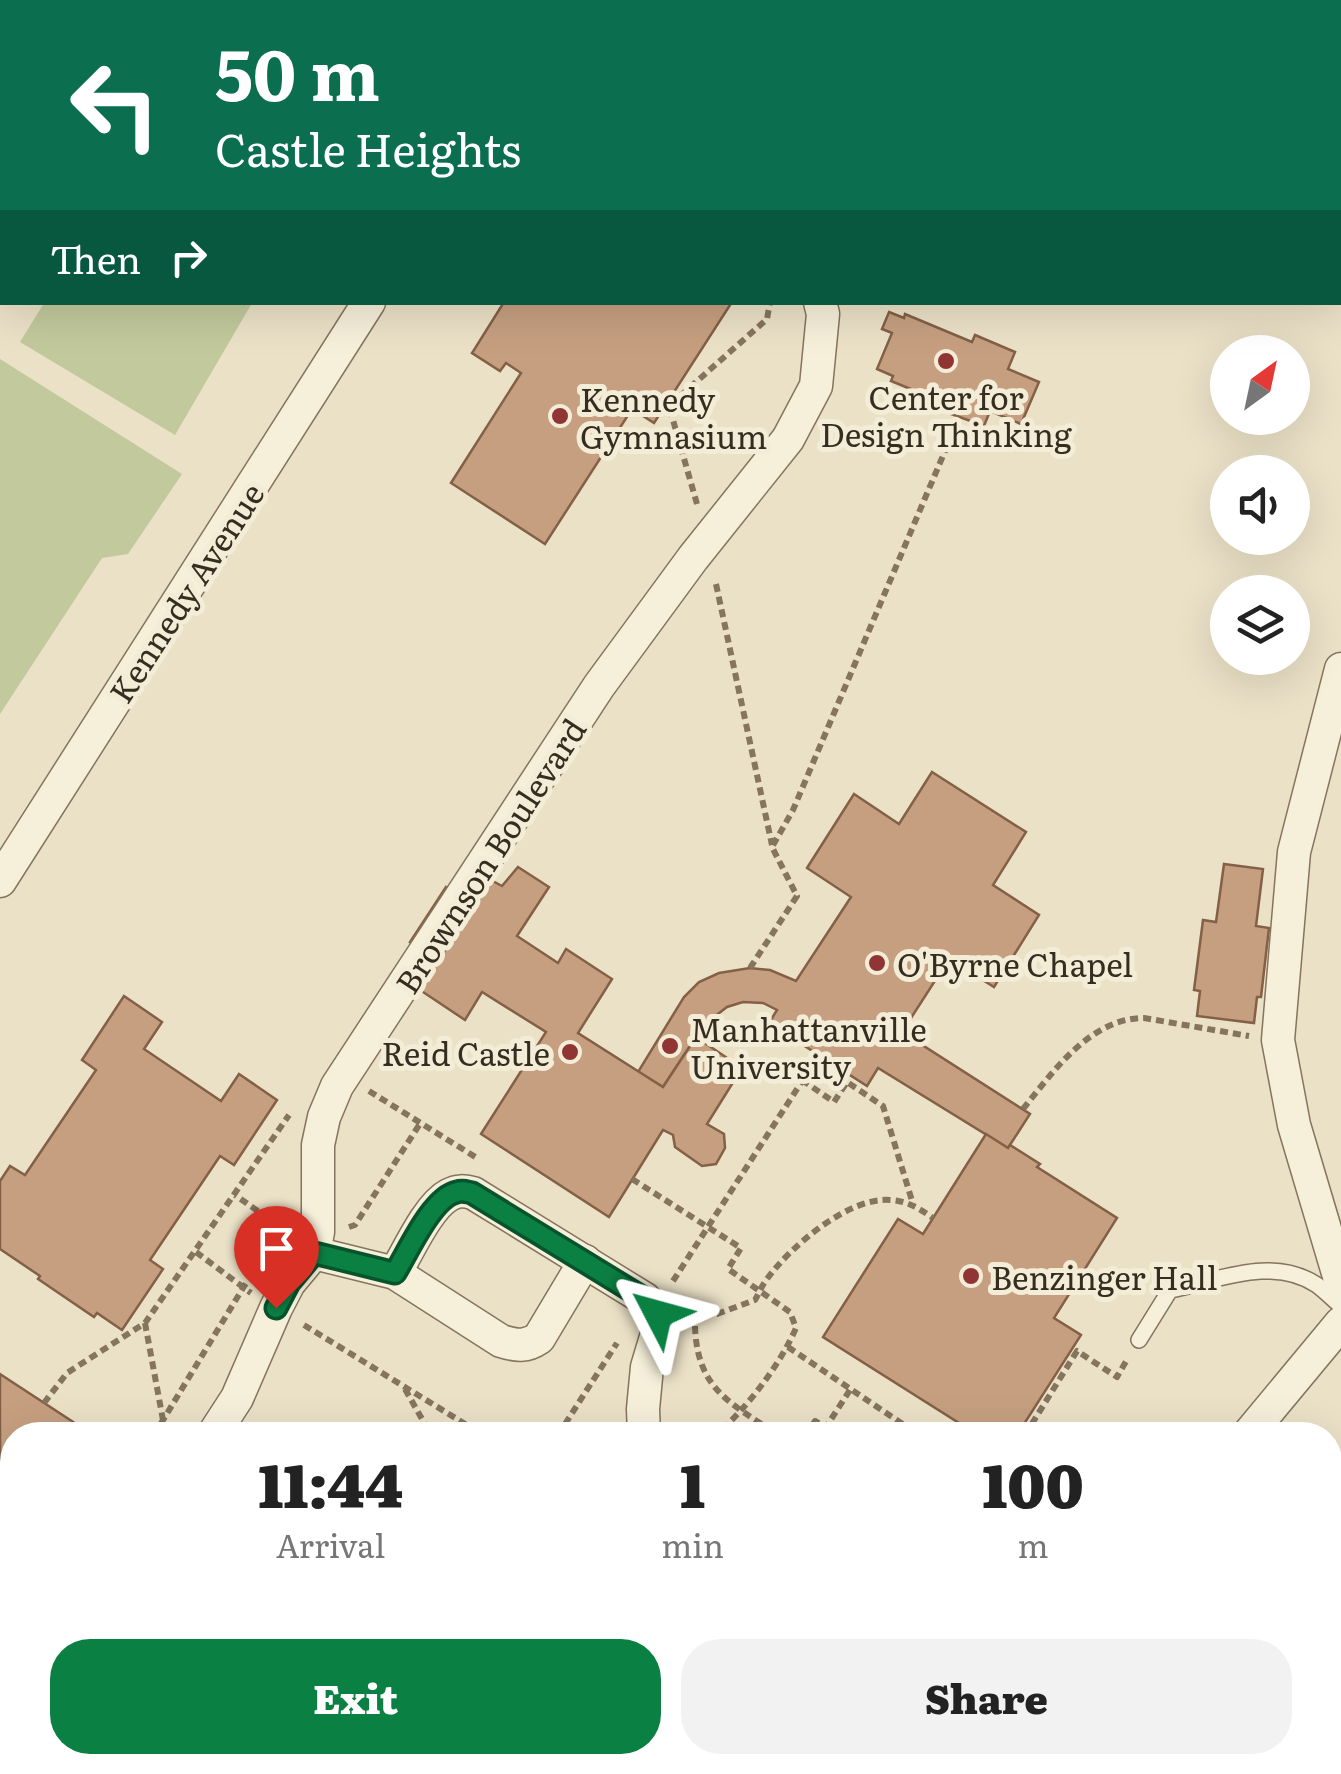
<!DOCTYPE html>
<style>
body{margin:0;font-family:Literata,serif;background:#f2f2f2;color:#222;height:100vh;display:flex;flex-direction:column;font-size:38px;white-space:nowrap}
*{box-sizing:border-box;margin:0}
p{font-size:32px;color:#767676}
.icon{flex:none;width:55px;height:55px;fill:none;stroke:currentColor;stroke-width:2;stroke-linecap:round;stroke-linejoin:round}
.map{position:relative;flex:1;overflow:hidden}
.panel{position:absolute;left:0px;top:1422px;width:1342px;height:352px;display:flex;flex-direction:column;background:#fff;border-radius:40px 40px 0 0;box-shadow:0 10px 40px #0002}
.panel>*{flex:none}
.hud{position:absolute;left:0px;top:0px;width:1342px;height:305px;box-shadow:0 10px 40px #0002;background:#0b6e4f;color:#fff;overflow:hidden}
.needle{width:65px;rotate:33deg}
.tools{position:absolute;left:1210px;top:335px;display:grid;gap:20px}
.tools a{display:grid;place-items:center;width:100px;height:100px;border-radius:50%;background:#fff;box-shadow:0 10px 40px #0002;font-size:50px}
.pin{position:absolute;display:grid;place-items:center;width:85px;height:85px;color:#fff;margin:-102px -42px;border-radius:50% 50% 50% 0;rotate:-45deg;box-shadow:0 0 10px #0007}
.pin .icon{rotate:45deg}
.me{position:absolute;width:110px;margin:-55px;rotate:309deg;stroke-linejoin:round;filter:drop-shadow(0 0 8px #0008)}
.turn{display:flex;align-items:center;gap:35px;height:210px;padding:0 50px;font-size:45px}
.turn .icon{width:130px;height:130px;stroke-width:2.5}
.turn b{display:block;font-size:70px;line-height:85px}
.then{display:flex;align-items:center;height:95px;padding:0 50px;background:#0003;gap:20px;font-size:38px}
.eta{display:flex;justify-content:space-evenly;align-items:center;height:170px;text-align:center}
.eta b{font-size:60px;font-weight:800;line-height:70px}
.cta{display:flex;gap:20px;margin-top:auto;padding:20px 50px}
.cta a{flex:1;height:115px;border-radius:40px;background:#0b8043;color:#fff;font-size:40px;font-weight:800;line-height:115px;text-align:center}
.cta a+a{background:#f2f2f2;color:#222}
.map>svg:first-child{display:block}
</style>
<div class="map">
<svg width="1341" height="1774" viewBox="0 0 1341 1774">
<rect width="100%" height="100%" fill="#ebe1c7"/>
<g fill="#c2c99c">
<path d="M0,0H156L154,2H2V262L0,266Z"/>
<path d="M222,0H429L427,2H221Z"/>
<path d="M44,303V302L252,303L175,435L20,342Z"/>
<path d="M0,359L182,474L128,554L102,558L0,714Z"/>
</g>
<g fill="#c69f80" stroke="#836046" stroke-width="2.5">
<path d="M504,302H732L654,423L632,409L545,544L451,483L521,373L506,363L500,371L472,353Z"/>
<path d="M889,312L904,318L905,314L972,342L975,335L1015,352L1008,369L1039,382L1021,424L990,411L984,426L943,411L920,401L923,394L891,381L893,376L877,369L892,333L882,329Z"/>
<path d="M932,772L1026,832L993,885L1039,915L994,987L949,959L902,1032L1030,1114L1008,1148L878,1068L867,1086L769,1023L777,1010L763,1003L743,1002L727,1007L709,1021L696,1037L663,1087L638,1072L684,997L699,982L719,973L750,968L770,970L796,981L851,897L807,868L854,794L899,824Z"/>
<path d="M1224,864L1263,869L1256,926L1269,928L1261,997H1257L1254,1023L1197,1016L1200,991L1194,990L1203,920L1216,922Z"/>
<path d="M518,867L549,887L517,936L558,963L566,949L612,979L578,1033L663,1087L696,1037L742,1068L707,1124L724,1134L725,1148L716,1164L702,1166L675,1147L673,1135L663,1130L609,1217L481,1134L546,1032L482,992L465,1020L417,988L436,958L410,942L446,887L471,904L487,878L502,886Z"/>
<path d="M124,996L162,1022L144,1049L221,1101L239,1074L277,1100L234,1165L220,1156L150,1260L163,1269L122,1330L97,1313L94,1317L38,1279L40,1276L0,1249V1181L10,1166L25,1175L96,1070L82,1060Z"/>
<path d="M986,1134L1008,1148L1010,1145L1040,1164L1037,1167L1117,1218L1054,1318L1081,1335L1017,1435H978L823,1337L898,1219L923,1234Z"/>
<path d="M0,1374L93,1435H12V1532L10,1535L12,1540L0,1559Z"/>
<path d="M533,1762H630L622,1774H526Z"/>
</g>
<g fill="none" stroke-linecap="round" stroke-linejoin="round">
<defs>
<g id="service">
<path d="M1139,1340L1170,1290C1217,1281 1272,1255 1317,1285C1325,1291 1333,1299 1341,1306"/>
<path d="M768,1762L776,1774"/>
</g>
<g id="minor">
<path d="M757,0V2"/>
<path d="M1341,669L1294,852L1278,1040L1294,1125L1341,1283"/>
<path d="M0,881L369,302"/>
<path d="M314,1253L395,1273L501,1341C517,1346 526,1347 539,1338L585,1261"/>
<path d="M395,1273C408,1252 428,1206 449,1195C458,1190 464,1191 473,1193L645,1299L658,1314L659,1327L647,1367L643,1409L644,1435"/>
<path d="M213,1435L237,1398L276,1308L289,1283L314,1253L318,1232V1145L324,1117L337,1086L599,686L693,558L788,439L816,386L823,314L820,302"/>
<path d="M1248,1435L1341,1323"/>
<path d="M0,1760L12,1742"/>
<path d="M698,1774L702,1762"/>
<path d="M967,1774L976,1762"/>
</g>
</defs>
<use href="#service" stroke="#85745e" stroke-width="18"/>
<use href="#minor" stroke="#85745e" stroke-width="35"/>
<g stroke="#85745e" stroke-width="6" stroke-dasharray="8 5" stroke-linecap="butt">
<path d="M502,2V0"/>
<path d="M697,504L669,406L767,319L770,302"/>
<path d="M716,584L772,845"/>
<path d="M750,968L797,896L772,847L793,810L956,425"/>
<path d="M802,1080L834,1102L847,1082L883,1106L913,1204"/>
<path d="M369,1091L477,1158"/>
<path d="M1023,1109C1053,1072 1090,1018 1144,1018L1249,1036"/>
<path d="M632,1179L741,1248L728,1269L790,1312L796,1328C780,1365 747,1408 716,1435"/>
<path d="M349,1227L355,1225L421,1122"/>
<path d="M196,1252L251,1293"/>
<path d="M673,1281L819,1055"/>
<path d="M691,1313L717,1314L755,1300C759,1293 762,1285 767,1279C790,1247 848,1197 890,1200C907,1201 919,1208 933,1218"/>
<path d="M145,1323L163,1420"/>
<path d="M304,1325L483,1435"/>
<path d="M695,1326C697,1390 731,1403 778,1435"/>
<path d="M788,1347L919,1435"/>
<path d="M405,1389L431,1435"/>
<path d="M44,1403L67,1373L145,1323L289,1115"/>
<path d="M154,1435L243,1288L282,1228L235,1195"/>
<path d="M558,1435L617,1343"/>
<path d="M806,1435L815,1421L826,1427L850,1390"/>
<path d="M1025,1435L1077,1351L1117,1377L1128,1358"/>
<path d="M0,1634L12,1643"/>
<path d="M0,1663L12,1645"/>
<path d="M203,1762L219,1774"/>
<path d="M440,1762L458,1774"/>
<path d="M341,1774L348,1762"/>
<path d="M874,1774L882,1762"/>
</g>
<use href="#service" stroke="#f6efda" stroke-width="15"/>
<use href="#minor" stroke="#f6efda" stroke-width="32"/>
</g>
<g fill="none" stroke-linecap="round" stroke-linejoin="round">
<defs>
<path id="route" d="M276,1308L289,1283L314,1253L395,1273C408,1252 432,1197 457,1192C463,1190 467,1192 472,1193L645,1299L658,1314"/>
</defs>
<use href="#route" stroke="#07532c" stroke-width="25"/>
<use href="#route" stroke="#0b8043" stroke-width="18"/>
</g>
<g fill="#903533" stroke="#f3ecd6" stroke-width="4">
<circle cx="946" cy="361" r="10"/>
<circle cx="560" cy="416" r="10"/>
<circle cx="877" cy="963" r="10"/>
<circle cx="670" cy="1046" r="10"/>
<circle cx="570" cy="1052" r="10"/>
<circle cx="971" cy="1276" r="10"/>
</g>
<g text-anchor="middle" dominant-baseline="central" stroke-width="10" stroke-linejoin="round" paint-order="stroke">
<g font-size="32" fill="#372c20" stroke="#f3ecd6" text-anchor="start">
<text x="946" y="396" text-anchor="middle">Center for<tspan x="946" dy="37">Design Thinking</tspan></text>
<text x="580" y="398">Kennedy<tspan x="580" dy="37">Gymnasium</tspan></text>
<text x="897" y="963">O'Byrne Chapel</text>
<text x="690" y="1028">Manhattanville<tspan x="690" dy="37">University</tspan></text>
<text x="550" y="1052" text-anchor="end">Reid Castle</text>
<text x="991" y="1276">Benzinger Hall</text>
</g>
<g font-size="32" fill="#372c20" stroke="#f3ecd6">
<text transform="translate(185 592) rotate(-57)">Kennedy Avenue</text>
<text transform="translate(489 855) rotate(-57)">Brownson Boulevard</text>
</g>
</g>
</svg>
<div class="tools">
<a><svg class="needle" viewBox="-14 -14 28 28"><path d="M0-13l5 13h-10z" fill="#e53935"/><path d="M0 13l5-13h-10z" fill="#767676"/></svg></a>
<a><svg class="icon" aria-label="sound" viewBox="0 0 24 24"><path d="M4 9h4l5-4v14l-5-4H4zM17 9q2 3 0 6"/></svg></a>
<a><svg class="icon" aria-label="layers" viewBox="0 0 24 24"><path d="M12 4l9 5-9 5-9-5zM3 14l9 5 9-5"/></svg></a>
</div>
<div class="pin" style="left:276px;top:1308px;background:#d93025"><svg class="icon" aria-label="arrive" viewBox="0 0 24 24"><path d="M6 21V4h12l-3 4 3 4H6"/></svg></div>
<svg class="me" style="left:658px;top:1314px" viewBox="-20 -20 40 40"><path d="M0-17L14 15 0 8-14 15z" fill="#0b8043" stroke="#fff" stroke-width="4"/></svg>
<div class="hud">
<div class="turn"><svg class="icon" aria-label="left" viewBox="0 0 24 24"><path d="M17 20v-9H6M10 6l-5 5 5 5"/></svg><div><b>50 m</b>Castle Heights</div></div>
<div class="then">Then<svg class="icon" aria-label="right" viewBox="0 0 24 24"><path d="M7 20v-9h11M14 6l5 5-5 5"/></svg></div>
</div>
<section class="panel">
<div class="eta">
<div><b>11:44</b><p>Arrival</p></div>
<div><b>1</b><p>min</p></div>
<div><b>100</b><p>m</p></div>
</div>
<div class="cta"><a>Exit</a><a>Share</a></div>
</section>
</div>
